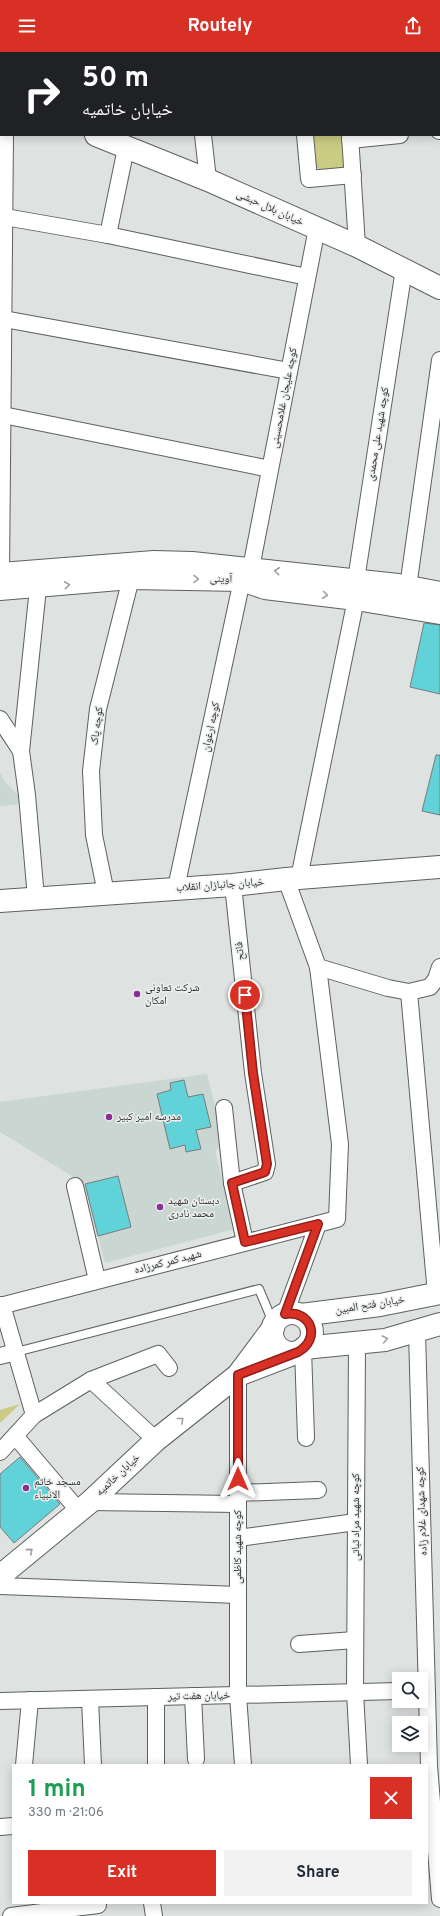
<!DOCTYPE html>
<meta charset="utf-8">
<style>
body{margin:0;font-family:Overpass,"Noto Naskh Arabic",sans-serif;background:#f2f2f3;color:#1f2937;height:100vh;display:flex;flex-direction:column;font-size:15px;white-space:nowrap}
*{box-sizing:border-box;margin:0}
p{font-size:13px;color:#747a83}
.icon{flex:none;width:22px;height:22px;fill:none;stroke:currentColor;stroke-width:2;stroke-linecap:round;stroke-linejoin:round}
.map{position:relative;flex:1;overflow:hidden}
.panel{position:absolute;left:12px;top:1712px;width:416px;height:140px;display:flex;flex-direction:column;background:#fff;border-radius:0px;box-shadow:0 2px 10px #0003}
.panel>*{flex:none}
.banner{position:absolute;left:0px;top:0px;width:440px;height:84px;box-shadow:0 2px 10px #0003;background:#202124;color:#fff;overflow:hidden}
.controls{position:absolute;left:392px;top:1620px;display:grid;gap:8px}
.controls a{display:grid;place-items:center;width:36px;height:36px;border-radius:0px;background:#fff;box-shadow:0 2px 10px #0003;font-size:20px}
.pin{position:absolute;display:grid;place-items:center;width:34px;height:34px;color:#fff;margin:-17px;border:2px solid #fff;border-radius:50%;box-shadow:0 1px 4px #0007}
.me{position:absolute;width:44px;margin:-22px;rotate:0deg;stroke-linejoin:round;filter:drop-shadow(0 0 3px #0008)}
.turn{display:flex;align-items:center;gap:14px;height:84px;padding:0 16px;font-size:18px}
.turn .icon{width:52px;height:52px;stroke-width:2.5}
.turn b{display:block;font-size:28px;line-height:34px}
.round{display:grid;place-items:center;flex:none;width:42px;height:42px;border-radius:0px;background:#f2f2f3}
.overview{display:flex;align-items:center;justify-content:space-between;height:68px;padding:0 16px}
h1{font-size:24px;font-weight:700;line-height:30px;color:#1e9e55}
.primary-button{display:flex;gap:8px;margin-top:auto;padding:8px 16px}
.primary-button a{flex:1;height:46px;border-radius:0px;background:#d93025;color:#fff;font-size:16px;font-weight:700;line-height:46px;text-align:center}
.primary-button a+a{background:#f2f2f3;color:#1f2937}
header{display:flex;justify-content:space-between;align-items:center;height:52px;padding:0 16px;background:#d93025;color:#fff;font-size:18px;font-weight:700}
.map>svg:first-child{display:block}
</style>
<header><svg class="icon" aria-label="menu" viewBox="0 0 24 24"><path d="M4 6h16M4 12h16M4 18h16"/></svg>Routely<svg class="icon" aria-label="share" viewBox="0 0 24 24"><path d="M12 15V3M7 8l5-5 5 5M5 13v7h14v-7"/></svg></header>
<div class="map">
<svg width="440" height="1864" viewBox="0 0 440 1864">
<rect width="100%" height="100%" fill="#dee2e0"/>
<g fill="#cad6d1">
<path d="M0,720L5,730L19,744L21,752L0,754Z"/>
<path d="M207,1022L224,1090L215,1099L235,1177L105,1211L85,1132L0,1080V1050Z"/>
</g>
<g fill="#cccb84">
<path d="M312,83H344L347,112L341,118L322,120L315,114Z"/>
<path d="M20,1352L0,1371V1358Z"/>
</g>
<g fill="#61d2d7" stroke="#797d7d">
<path d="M424,571L440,573V642L410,635Z"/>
<path d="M436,703H440V763L422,759Z"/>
<path d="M184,1028L188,1045L203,1042L211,1075L196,1078L201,1097L186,1100L185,1093L170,1097L157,1042L171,1038L170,1031Z"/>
<path d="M118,1124L131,1175L98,1184L85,1132Z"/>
<path d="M20,1405L60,1452L14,1491L0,1475V1422Z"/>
</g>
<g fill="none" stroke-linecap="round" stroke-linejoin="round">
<defs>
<path id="lane" d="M16,1300L259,1237L274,1273"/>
<g id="street">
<path d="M29,0V1"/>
<path d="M81,0V1"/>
<path d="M194,0V1"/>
<path d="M297,0V1"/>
<path d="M323,1L332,0"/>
<path d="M439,79H440"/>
<path d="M5,83L1,522L38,536L21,699L27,743L36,846"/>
<path d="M203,83L208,128"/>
<path d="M305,83L309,127L353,123"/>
<path d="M350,83L357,194"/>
<path d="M350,88L400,83"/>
<path d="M5,165L108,183L307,225"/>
<path d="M108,183L126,96"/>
<path d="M4,267L289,319"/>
<path d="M3,363L270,417"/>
<path d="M408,535L440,308"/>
<path d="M0,667L21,699"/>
<path d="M299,826L356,547V528L404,217"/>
<path d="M286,827L318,915L388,936L409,940L430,935L436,927L440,915"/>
<path d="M176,836L242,528L251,516L317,176"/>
<path d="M106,841L94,783L91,719L98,657L131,526L135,517"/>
<path d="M409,940L436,1242"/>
<path d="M224,1056L232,1131L245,1190"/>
<path d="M232,1131L265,1120L267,1112L253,1021L233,833"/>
<path d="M75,1134L97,1228"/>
<path d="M2,1253L34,1363"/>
<path d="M0,1254L337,1167L340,1092L318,915"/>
<path d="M285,1262L318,1172"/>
<path d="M417,1280L429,1714L440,1847"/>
<path d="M357,1291L355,1640L359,1713"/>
<path d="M303,1297L306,1386"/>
<path d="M0,1304L16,1300"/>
<path d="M238,1323V1643L243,1713"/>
<path d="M91,1328L156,1388"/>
<path d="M16,1385L78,1458"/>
<path d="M0,1400L34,1363L91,1328L158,1302L169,1316"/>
<path d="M238,1441L318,1438"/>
<path d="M90,1450L238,1452"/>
<path d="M238,1486L356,1470"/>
<path d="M0,1534L238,1543"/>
<path d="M299,1592L355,1588"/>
<path d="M193,1644L196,1707"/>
<path d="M156,1645V1713"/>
<path d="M90,1647L93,1713"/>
<path d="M0,1649L399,1639"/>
<path d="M24,1713L30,1648"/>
<path d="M0,1775L13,1774"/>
<path d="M152,1851L154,1864"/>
<path d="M11,1864L98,1853"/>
</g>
<g id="secondary">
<path d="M0,40H1"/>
<path d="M96,83L208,128L357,194L440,236"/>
<path d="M0,522L154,510L192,511L398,533L440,541"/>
<path d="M0,537L131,526L242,528L265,536L356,547L440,561"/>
<path d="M0,849L233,833L286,827L440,815"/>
<circle cx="292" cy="1281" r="20"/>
<path d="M301,1263L380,1253L440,1241"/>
<path d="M304,1296L385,1288L440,1272"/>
<path d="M238,1323L298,1300"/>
<path d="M0,1524L90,1450L156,1388L238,1323L273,1276"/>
</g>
</defs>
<use href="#lane" stroke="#5d605f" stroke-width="10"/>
<use href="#street" stroke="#5d605f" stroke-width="18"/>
<use href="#secondary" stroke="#5d605f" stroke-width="24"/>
<use href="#lane" stroke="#fff" stroke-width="8"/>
<use href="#street" stroke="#fff" stroke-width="16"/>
<use href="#secondary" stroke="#fff" stroke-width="22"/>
</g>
<defs><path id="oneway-chevron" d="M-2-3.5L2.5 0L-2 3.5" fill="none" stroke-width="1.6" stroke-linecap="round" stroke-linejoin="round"/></defs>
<g stroke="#a0a0a0">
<use href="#oneway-chevron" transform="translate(277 519) rotate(-174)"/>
<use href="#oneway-chevron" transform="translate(196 527) rotate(1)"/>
<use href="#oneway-chevron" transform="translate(67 533) rotate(-6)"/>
<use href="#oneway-chevron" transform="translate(325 543) rotate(7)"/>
<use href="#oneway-chevron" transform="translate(385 1287) rotate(-11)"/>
<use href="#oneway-chevron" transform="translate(181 1368) rotate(-39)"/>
<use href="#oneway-chevron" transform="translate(30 1499) rotate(-40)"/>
</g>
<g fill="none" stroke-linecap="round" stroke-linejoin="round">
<defs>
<path id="route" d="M238,1427V1323L298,1300C321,1287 312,1258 285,1262L318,1172L245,1190L232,1131L265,1120L267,1112L253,1021L245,943"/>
</defs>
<use href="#route" stroke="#8d1f18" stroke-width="10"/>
<use href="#route" stroke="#d93025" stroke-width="7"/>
</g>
<g fill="#8b2e98" stroke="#ecefee" stroke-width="1.5">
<circle cx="137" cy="942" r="4"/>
<circle cx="109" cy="1065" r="4"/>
<circle cx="160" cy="1155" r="4"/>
<circle cx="26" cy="1436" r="4"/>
</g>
<g text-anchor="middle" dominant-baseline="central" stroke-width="3" stroke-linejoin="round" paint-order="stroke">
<g font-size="11" fill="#2b2c2c" stroke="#ecefee">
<text transform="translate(270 156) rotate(24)">خیابان بلال حبشی</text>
<text transform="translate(284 346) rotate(-79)">کوچه علیجان غلامحسینی</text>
<text transform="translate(378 382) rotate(-81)">کوچه شهید علی محمدی</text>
<text transform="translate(221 527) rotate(1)">آوینی</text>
<text transform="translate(97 674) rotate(-82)">کوچه پاک</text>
<text transform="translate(211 675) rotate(-78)">کوچه ارغوان</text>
<text transform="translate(220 833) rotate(-4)">خیابان جانبازان انقلاب</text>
<text transform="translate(240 899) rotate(-96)">فاتح</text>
<text transform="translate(168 1210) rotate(-14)">شهید کمر کمرزاده</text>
<text transform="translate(370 1253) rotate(-9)">خیابان فتح المبین</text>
<text transform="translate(118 1423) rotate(-43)">خیابان خاتمیه</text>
<text transform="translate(422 1459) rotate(-92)">کوچه شهدای غلام زاده</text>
<text transform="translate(356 1465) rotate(-90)">کوچه شهید مراد ثباتی</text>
<text transform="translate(238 1495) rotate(-90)">کوچه شهید کاظمی</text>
<text transform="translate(199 1644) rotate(-1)">خیابان هفت تیر</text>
</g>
<g font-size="11" fill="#2b2c2c" stroke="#ecefee" text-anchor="start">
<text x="145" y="936">شرکت تعاونی<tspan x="145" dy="13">امکان</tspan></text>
<text x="117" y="1065">مدرسه امیر کبیر</text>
<text x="168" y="1149">دبستان شهید<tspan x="168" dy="13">محمد نادری</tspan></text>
<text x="34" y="1430">مسجد خاتم<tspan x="34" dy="13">الانبیاء</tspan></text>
</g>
</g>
</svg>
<div class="controls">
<a><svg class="icon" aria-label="search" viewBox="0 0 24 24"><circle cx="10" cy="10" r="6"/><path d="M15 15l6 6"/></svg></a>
<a><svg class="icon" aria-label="layers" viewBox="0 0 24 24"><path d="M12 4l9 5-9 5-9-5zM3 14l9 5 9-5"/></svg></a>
</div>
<div class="pin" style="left:245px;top:943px;background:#d93025"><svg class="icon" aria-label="arrive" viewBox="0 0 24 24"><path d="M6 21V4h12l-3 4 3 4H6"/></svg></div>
<svg class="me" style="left:238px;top:1427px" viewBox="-20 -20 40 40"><path d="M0-17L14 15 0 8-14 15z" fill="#d93025" stroke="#fff" stroke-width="4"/></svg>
<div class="banner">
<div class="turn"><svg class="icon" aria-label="right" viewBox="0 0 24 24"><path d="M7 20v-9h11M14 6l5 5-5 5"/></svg><div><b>50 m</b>خیابان خاتمیه</div></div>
</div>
<section class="panel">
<div class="overview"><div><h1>1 min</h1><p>330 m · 21:06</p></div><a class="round" style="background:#d93025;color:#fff"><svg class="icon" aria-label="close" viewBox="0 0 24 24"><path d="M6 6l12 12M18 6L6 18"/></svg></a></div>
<div class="primary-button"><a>Exit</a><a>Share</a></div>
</section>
</div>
